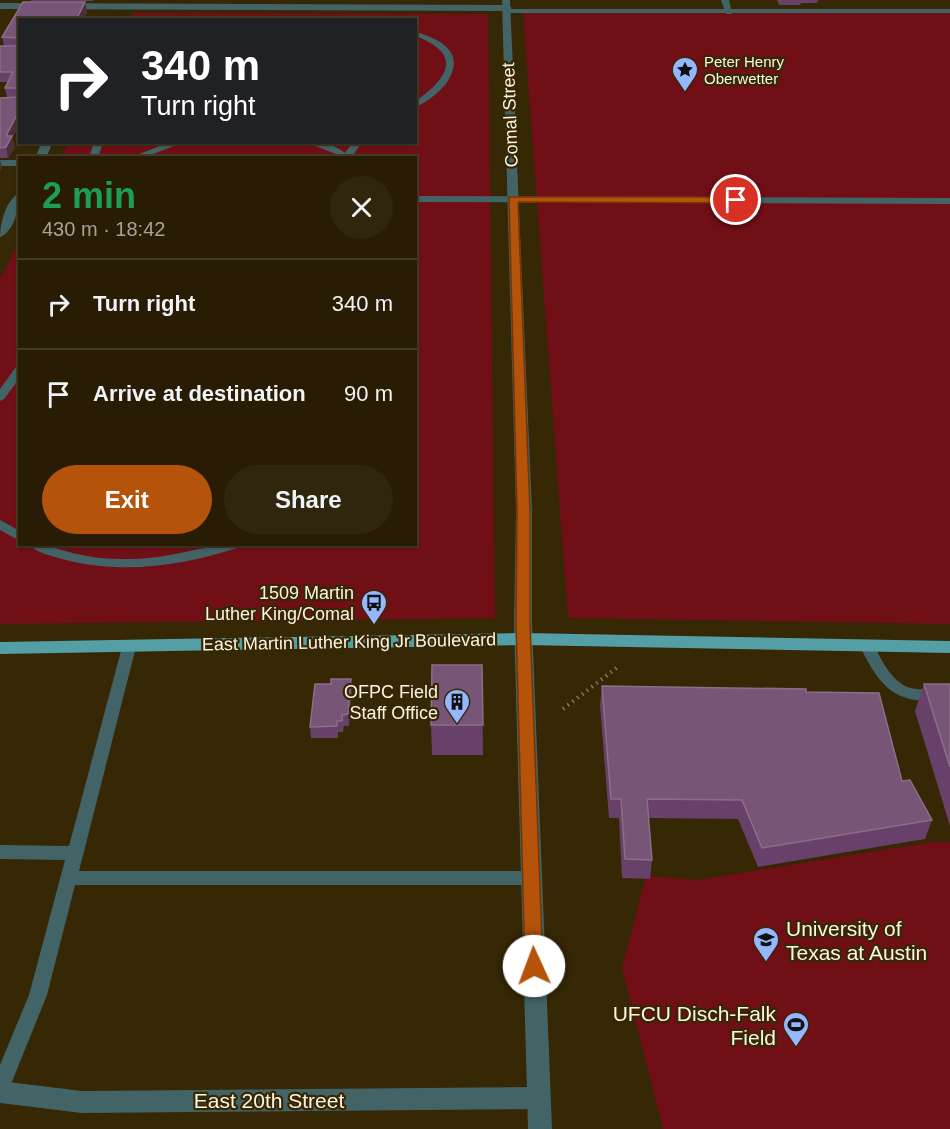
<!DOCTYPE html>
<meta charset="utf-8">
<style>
body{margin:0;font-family:Helvetica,sans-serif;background:#30260e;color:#f1f3f6;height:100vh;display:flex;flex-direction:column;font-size:22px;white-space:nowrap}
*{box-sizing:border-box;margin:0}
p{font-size:20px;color:#a5a29a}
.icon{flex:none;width:33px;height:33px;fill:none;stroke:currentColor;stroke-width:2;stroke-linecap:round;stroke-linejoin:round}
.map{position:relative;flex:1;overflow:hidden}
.details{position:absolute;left:18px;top:156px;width:399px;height:390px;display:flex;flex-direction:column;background:#281d04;border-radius:0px;box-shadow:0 2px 4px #0004,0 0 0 2px #443b26}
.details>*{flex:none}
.top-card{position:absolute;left:18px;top:18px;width:399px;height:126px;border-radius:0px;box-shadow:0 2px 4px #0004,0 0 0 2px #443b26;background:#202124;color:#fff;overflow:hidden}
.pin{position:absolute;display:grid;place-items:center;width:51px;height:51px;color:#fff;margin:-26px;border:3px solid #fff;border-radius:50%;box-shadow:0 2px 6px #0007}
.me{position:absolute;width:66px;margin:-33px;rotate:358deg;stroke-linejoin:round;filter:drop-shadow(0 0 4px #0008)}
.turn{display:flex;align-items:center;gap:21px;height:126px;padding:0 24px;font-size:27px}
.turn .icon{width:78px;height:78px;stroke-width:2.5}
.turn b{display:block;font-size:42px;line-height:51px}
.round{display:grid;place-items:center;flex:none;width:63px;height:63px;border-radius:32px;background:#30260e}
.summary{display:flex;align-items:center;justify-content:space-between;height:102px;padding:0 24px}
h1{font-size:36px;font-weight:600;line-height:45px;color:#1e9e55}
.button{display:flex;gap:12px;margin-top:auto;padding:12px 24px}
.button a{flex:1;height:69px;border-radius:36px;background:#b45309;color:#fff;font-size:24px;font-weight:600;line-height:69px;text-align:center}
.button a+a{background:#30260e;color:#f1f3f6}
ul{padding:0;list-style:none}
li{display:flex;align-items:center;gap:18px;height:90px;padding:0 24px;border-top:2px solid #443b26}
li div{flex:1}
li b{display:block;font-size:22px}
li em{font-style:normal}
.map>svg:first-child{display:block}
</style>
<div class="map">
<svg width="950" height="1129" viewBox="0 0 950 1129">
<rect width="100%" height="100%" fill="#362705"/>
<g fill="#710f17">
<path d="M134,13L488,14L495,618L0,624V279L19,241L20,544H416V158L61,157L69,142H416V20L131,19Z"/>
<path d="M523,13H950V624L568,618Z"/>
<path d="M932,842H950V1129H663L622,968L646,876L697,880Z"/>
</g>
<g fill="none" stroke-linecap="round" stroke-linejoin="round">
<path stroke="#83765a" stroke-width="4" stroke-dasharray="1.5 4.5" stroke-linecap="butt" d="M563,709L619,666"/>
<g fill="#426467" fill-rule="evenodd">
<path d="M507,9H950V13H504L503,11Z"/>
<path d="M416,32C443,40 467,54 446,84C438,93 427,102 416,107V101C450,77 462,54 416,36Z"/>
<path d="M94,142H103L98,158H89Z"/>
<path d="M170,142H184L143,158H129Z"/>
<path d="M305,142C318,142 335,144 345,153L353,142H362L351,158H339L336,154Z"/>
<rect x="0" y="160" width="20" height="6"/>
<path d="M416,196L950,198V204L416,202Z"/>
<path d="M20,366V378L4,399L0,401V389L16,367Z"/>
<path d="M0,520L20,531V541L0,530Z"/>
<path d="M28,544C50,544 60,551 82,555C98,559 116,559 132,559C170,559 205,544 242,544L241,547C181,566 123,575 62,559C51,556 35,552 28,544Z"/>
<path d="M867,641L872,642C882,660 893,687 916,689C928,690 939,688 950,688V700C939,699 927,701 916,700C886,697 872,671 860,646L862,642Z"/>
<path d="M129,642L134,643L136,647L79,871H531L537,873L539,878L537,883L531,885H75L47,995L7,1094L0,1097V1065L29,995L65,860L0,859V845L69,846L122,647L124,643Z"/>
</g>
<g fill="#426467" fill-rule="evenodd">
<path d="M721,0H729L732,14H726Z"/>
<path d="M0,3L507,5L512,8L507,11L0,9Z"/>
<path d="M42,142H53L46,158H35Z"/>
<path d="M20,193C20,206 14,232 0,237C0,223 6,199 20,193Z"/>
<path d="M0,1081L82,1091L538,1087L546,1090L550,1098L546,1106L538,1109L82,1113L0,1103Z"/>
</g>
<path fill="#426467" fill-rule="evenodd" d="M502,0H510L532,511V623L552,1129H528L514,623L516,511Z"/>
<path fill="#549ea5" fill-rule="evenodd" d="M523,633L950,641V653L523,645L0,654V642Z"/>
</g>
<g fill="#674169">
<rect x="31" y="0" width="62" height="1"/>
<path d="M777,0H818L817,3H801L800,5H779Z"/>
<path d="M23,2H85L87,12L83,20H20V124L12,138L15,147L8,158H0V98H9H7L5,88L8,82H0V46H4L2,37Z"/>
<path d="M482,665L483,755H432L431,725Z"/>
<path d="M924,684H950V826L915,711Z"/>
<path d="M602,686L806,692L902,781L932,820L925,839L758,867L738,819L648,818L652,860L650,879L622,878L619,818H609L600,705Z"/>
<path d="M352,690L349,726H344L343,732H338V738H311L310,727Z"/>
</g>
<g fill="#4d2f3c">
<path d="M85,2L87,12L83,20H76Z"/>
<path d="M20,109V124L12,138L15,147L8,158L6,147L7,134Z"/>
<path d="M0,159L2,168L0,172Z"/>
<path d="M351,679L352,690L349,726L348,714Z"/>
</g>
<g fill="#775576" stroke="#8c6e87" stroke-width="1.5">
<path d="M23,2H85L76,20H20V109L7,134V136H12L6,147L0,148V98L19,97V88H5L13,72H0V46H18L19,38L2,37Z"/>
<path d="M432,665H482L483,725H431Z"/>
<path d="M331,679H351L348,714L342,715V721H337V726L310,727L315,684H331Z"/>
<path d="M924,684H950V767Z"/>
<path d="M602,686L806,689V692L879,693L902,781L910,780L932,820L762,848L742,800L647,799L652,860L625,859L621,799H611Z"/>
</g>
<path fill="#b45309" stroke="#753606" stroke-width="1.5" d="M509,197H736L741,200L736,203L518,202L530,511V623L543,966L540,972L534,974L527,972L525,966L516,623L517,511Z"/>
<defs>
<symbol id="sight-pin" viewBox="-11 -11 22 30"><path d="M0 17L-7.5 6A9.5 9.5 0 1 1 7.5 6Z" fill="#94b7fd" stroke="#362705"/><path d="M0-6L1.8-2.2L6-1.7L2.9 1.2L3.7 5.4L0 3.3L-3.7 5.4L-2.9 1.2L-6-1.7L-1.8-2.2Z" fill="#111"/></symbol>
<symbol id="bus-pin" viewBox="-11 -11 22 30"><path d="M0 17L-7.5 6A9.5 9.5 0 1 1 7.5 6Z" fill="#94b7fd" stroke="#362705"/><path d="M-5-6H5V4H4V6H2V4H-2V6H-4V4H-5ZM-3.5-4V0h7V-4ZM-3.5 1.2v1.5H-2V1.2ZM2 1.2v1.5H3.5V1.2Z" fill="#111"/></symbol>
<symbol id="building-pin" viewBox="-11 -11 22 30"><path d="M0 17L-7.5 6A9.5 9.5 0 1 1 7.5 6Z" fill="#94b7fd" stroke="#362705"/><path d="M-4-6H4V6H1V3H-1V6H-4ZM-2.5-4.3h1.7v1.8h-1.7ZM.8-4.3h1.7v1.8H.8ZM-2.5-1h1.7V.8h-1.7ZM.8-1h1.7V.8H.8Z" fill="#111"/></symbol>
<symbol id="university-pin" viewBox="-11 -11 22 30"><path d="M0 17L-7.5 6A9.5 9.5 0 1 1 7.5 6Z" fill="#94b7fd" stroke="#362705"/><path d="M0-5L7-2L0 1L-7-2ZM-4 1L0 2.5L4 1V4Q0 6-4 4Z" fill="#111"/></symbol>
<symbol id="stadium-pin" viewBox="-11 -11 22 30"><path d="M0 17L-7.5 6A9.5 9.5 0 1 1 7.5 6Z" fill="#94b7fd" stroke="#362705"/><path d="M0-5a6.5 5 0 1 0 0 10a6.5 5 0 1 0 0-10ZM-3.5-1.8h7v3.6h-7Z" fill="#111"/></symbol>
</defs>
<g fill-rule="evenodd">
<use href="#sight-pin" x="670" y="55" width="30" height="40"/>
<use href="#bus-pin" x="359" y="588" width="30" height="40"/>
<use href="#building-pin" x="442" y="687" width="30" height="40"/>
<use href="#university-pin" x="751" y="925" width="30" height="40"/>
<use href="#stadium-pin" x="781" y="1010" width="30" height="40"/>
</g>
<g text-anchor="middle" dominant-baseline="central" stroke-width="4.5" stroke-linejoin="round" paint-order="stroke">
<g font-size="15" fill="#fdf4e1" stroke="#362705" text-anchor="start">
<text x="704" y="61">Peter Henry<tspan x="704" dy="17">Oberwetter</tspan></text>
</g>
<g font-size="18" fill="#fdf4e1" stroke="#362705">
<text transform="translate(510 115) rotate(-92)">Comal Street</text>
<text transform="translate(349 642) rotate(-1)">East Martin Luther King Jr Boulevard</text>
</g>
<g font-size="18" fill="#fdf4e1" stroke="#362705" text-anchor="end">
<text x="354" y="593">1509 Martin<tspan x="354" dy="21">Luther King/Comal</tspan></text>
<text x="438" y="692">OFPC Field<tspan x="438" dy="21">Staff Office</tspan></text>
</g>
<g font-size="21" fill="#fdf4e1" stroke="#362705" text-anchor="start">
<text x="786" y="928">University of<tspan x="786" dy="24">Texas at Austin</tspan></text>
<text x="776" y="1013" text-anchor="end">UFCU Disch-Falk<tspan x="776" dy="24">Field</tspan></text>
</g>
<g font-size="21" fill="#fdf4e1" stroke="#362705">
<text x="269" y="1100">East 20th Street</text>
</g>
</g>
</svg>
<div class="pin" style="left:736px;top:200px;background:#d93025"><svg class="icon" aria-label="arrive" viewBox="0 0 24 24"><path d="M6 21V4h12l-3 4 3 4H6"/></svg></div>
<svg class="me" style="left:534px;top:966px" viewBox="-20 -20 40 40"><circle r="19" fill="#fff"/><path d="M0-13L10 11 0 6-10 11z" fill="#b45309"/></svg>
<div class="top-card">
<div class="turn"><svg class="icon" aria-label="right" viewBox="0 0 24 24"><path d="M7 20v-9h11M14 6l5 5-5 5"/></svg><div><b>340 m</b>Turn right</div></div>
</div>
<section class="details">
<div class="summary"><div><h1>2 min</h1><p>430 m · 18:42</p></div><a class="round"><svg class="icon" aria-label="close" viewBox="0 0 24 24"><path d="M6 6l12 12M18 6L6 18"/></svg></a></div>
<ul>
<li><svg class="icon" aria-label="right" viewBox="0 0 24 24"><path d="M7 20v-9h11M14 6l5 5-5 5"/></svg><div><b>Turn right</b></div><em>340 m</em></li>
<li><svg class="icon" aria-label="arrive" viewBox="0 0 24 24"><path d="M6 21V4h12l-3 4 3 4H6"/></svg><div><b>Arrive at destination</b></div><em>90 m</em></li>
</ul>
<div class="button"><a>Exit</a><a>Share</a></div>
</section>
</div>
